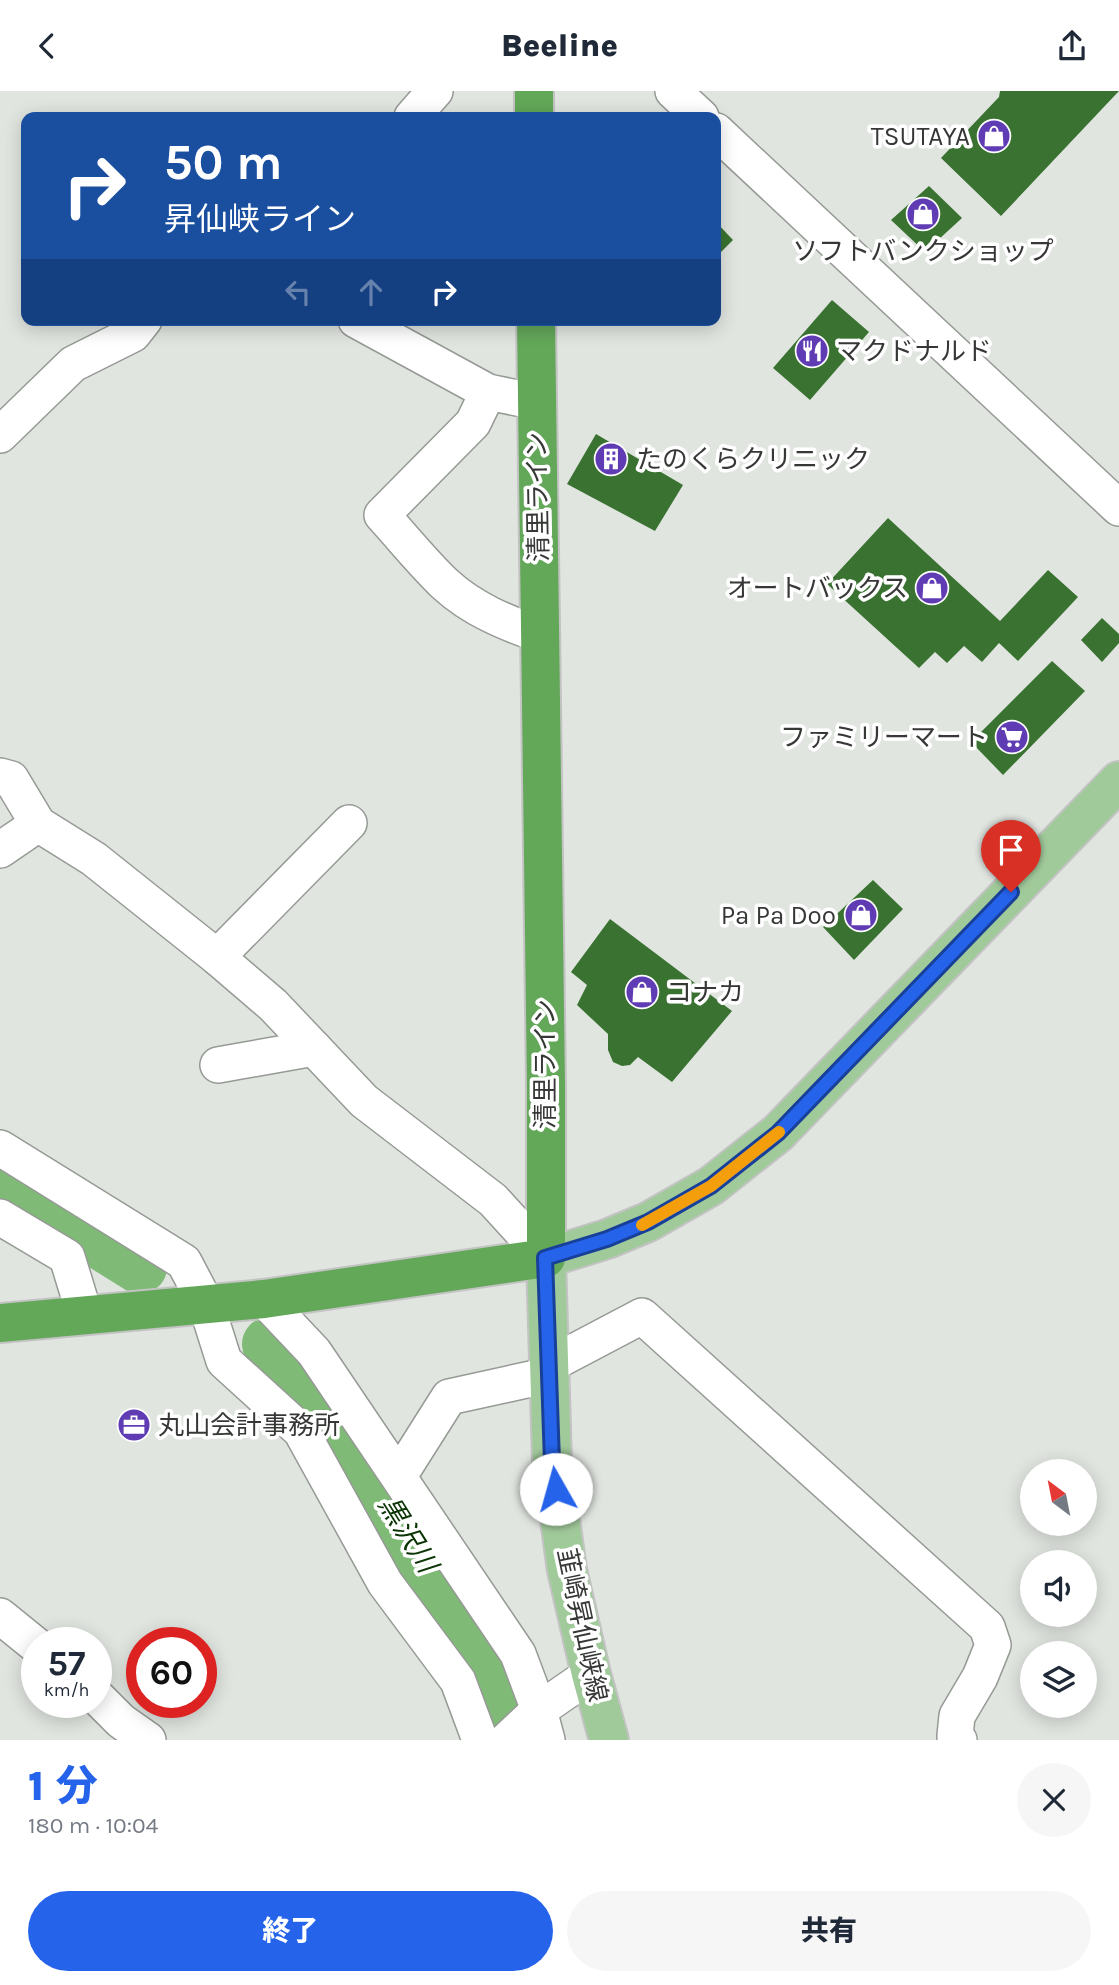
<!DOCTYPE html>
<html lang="ja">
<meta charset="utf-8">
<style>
body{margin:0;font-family:Karla,"Noto Sans JP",sans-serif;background:#f6f6f7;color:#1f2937;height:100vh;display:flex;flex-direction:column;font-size:26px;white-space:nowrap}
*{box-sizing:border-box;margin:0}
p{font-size:23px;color:#747a83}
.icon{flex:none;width:38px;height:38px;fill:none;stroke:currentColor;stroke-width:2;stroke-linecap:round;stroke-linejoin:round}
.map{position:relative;height:1649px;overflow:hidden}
.drawer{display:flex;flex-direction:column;background:#fff;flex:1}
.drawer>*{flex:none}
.banner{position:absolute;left:21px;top:21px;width:700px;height:214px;border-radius:14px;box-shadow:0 4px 18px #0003;background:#1a4fa0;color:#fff;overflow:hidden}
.needle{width:46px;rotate:328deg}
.buttons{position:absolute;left:1020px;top:1368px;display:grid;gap:14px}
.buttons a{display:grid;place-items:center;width:77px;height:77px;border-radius:50%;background:#fff;box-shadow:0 4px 18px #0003;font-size:35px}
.speed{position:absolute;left:21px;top:1536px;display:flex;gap:14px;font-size:35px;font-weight:700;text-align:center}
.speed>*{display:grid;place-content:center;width:91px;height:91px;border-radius:50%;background:#fff;box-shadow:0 4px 18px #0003;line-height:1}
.speed small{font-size:18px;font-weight:400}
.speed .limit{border:10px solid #d22;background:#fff;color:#111}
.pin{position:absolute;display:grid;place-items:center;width:60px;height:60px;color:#fff;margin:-72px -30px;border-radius:50% 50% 50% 0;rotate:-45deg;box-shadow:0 0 7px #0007}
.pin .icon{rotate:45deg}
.me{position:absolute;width:77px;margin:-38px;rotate:353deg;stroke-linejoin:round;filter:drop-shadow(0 0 5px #0008)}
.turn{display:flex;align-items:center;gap:24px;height:147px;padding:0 28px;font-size:32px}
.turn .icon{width:91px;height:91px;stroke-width:2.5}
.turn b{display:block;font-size:49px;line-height:60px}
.lanes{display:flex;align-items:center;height:66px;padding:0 28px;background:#0003;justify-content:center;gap:35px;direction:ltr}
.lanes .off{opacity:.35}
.round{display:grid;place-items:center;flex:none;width:74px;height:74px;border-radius:37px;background:#f6f6f7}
.overview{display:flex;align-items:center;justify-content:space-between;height:119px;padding:0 28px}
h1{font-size:42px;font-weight:800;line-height:52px;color:#2563eb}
.primary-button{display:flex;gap:14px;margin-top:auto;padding:14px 28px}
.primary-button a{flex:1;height:80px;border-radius:42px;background:#2563eb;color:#fff;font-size:28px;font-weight:800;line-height:80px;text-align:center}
.primary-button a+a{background:#f6f6f7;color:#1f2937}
header{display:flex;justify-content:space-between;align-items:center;height:91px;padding:0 28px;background:#fff;font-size:32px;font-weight:800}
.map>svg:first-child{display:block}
</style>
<header><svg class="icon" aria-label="back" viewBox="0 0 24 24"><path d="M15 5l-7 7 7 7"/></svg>Beeline<svg class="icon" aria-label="share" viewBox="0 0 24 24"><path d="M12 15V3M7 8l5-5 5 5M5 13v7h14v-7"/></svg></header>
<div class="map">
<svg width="1119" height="1649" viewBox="0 0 1119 1649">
<rect width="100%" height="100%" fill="#e1e5e0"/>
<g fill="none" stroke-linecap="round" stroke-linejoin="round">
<g stroke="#7fba76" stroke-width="54">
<path d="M0,1089L140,1176"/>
<path d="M269,1253L318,1297L429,1479L486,1556L500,1582L526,1649"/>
</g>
</g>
<g fill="#397231">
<path d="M1000,0H1119L1001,125L941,67L999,6Z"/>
<path d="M929,95L962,127L925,161L891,129Z"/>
<path d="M716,131L733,149L716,166Z"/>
<path d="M832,209L869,241L810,309L773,277Z"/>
<path d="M596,343L683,394L655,440L567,393Z"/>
<path d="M888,427L1000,530L1048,479L1078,506L1018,570L999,552L982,571L964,555L947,572L935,561L919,577L827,493Z"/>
<path d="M1102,527L1119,543V552L1102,571L1081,549Z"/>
<path d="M1052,570L1085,600L1003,684L971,651Z"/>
<path d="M873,789L903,818L854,869L823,836Z"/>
<path d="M610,828L732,920L672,991L638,966L630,974L622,975L613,971L608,959V943L577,914L587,894L571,881Z"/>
</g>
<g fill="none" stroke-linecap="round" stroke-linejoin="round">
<defs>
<g id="minor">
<path d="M673,0L701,26"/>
<path d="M412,26L435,0"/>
<path d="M716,40L1119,417"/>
<path d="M356,229L488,301L537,311"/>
<path d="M488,301L473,332L382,424C403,447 423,472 445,493C472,518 506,532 541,544"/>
<path d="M0,344L73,273L133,243L144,229"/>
<path d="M0,685L11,688L38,733L94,768L217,866L273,914L364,1010L493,1109L546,1167"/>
<path d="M0,759L38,733"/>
<path d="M217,866L349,732"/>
<path d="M218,974L314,957"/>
<path d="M0,1057L184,1171L206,1213L224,1270L301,1340L385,1492L458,1590L480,1649"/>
<path d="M0,1126L67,1166L85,1225"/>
<path d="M264,1208L314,1261L518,1563L539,1619L547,1649"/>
<path d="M549,1274L642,1225L987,1536L993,1554L980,1586L957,1625L955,1645L959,1649"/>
<path d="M399,1385L449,1306L549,1284"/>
<path d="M0,1525L37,1555"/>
<path d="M96,1605L121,1630L148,1649"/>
<path d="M507,1649L539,1619L591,1583"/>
</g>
<path id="major" d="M609,1649L591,1583L567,1479L552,1371L546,1167L607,1148L648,1131L711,1095L778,1042L1119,690"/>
<g id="highway">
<path d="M534,26V0"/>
<path d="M0,1232L264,1208L546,1167V995L536,229"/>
</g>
</defs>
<use href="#minor" stroke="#969a95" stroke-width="38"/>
<use href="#major" stroke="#c3c3c3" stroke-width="42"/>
<use href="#highway" stroke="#c3c3c3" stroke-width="42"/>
<use href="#minor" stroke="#fff" stroke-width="35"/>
<use href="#major" stroke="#a1ca9b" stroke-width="38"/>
<use href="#highway" stroke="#63a759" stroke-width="38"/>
</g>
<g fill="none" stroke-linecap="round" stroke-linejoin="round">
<defs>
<path id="route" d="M556,1398L552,1371L545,1167L607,1148L648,1131L711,1095L778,1042L1011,801"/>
</defs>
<use href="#route" stroke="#184099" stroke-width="18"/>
<use href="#route" stroke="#2563eb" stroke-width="12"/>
<path stroke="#f59e0b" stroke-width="12" d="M642,1134L711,1095L779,1041"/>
</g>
<defs>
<symbol id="shop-disc" viewBox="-11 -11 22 22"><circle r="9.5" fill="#5f3cb4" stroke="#fff"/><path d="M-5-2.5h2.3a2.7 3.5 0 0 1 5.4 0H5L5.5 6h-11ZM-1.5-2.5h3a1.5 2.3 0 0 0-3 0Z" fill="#fff"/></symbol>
<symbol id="restaurant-disc" viewBox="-11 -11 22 22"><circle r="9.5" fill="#5f3cb4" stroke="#fff"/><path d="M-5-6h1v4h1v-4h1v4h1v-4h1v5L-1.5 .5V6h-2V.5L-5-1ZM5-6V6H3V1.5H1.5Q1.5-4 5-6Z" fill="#fff"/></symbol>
<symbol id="building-disc" viewBox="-11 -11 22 22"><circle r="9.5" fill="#5f3cb4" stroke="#fff"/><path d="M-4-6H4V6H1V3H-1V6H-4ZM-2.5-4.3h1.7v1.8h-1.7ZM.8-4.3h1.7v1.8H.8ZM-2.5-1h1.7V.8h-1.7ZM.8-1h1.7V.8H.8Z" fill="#fff"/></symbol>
<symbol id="supermarket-disc" viewBox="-11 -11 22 22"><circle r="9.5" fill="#5f3cb4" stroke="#fff"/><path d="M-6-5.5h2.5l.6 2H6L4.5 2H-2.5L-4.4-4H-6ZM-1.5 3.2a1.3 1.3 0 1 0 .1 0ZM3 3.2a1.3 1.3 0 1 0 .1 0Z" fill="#fff"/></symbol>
<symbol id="office-disc" viewBox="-11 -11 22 22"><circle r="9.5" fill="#5f3cb4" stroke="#fff"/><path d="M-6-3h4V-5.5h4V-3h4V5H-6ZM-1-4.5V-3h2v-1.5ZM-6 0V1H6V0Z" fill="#fff"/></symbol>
</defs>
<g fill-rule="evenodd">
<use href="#shop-disc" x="975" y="26" width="38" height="38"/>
<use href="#shop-disc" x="904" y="104" width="38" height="38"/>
<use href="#restaurant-disc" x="793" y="241" width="38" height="38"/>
<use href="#building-disc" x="592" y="349" width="38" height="38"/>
<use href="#shop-disc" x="913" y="478" width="38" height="38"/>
<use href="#supermarket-disc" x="993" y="627" width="38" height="38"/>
<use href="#shop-disc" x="842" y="805" width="38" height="38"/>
<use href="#shop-disc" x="623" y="882" width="38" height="38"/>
<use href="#office-disc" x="115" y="1315" width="38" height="38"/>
</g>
<g text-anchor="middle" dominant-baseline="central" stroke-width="7" stroke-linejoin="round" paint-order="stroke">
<g font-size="26" fill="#363836" stroke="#fff" text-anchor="end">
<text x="970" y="45">TSUTAYA</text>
<text x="923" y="160" text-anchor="middle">ソフトバンクショップ</text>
<text x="836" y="260" text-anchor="start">マクドナルド</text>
<text x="636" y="368" text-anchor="start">たのくらクリニック</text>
<text x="908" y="497">オートバックス</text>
<text x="988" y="646">ファミリーマート</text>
<text x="836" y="824">Pa Pa Doo</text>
<text x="666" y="901" text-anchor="start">コナカ</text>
<text x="158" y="1334" text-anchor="start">丸山会計事務所</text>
</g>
<g font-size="26" fill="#363836" stroke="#fff">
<text transform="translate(538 406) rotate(-91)">清里ライン</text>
<text transform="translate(545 973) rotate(-90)">清里ライン</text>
<text transform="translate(582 1534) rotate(78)">韮崎昇仙峡線</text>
</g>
<g font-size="28" font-style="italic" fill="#0c3506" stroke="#fff">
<text transform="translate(408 1443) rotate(58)">黒沢川</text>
</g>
</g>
</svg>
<div class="buttons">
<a><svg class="needle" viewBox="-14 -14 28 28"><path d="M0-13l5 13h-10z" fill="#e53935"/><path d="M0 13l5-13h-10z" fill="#747a83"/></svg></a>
<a><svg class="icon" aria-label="sound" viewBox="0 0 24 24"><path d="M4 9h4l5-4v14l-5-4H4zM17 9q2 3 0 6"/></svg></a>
<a><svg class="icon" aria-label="layers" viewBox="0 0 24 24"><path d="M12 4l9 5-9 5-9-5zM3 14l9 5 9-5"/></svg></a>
</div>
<div class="speed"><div>57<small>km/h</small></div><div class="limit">60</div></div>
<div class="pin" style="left:1011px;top:801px;background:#d93025"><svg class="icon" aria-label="arrive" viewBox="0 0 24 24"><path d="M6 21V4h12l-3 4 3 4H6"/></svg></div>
<svg class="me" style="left:556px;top:1398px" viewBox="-20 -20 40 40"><circle r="19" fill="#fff"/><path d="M0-13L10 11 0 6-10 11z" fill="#2563eb"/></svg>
<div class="banner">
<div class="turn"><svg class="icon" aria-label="right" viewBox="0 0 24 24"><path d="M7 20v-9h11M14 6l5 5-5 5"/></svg><div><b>50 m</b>昇仙峡ライン</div></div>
<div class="lanes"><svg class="icon off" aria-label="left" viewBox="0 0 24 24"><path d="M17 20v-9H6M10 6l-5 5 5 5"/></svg><svg class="icon off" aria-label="ahead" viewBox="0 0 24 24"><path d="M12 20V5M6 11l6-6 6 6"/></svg><svg class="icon" aria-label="right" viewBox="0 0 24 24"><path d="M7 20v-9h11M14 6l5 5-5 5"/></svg></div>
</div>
</div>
<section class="drawer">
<div class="overview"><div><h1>1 分</h1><p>180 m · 10:04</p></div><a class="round"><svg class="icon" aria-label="close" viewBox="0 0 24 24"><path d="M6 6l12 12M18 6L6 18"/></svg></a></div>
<div class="primary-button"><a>終了</a><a>共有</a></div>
</section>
